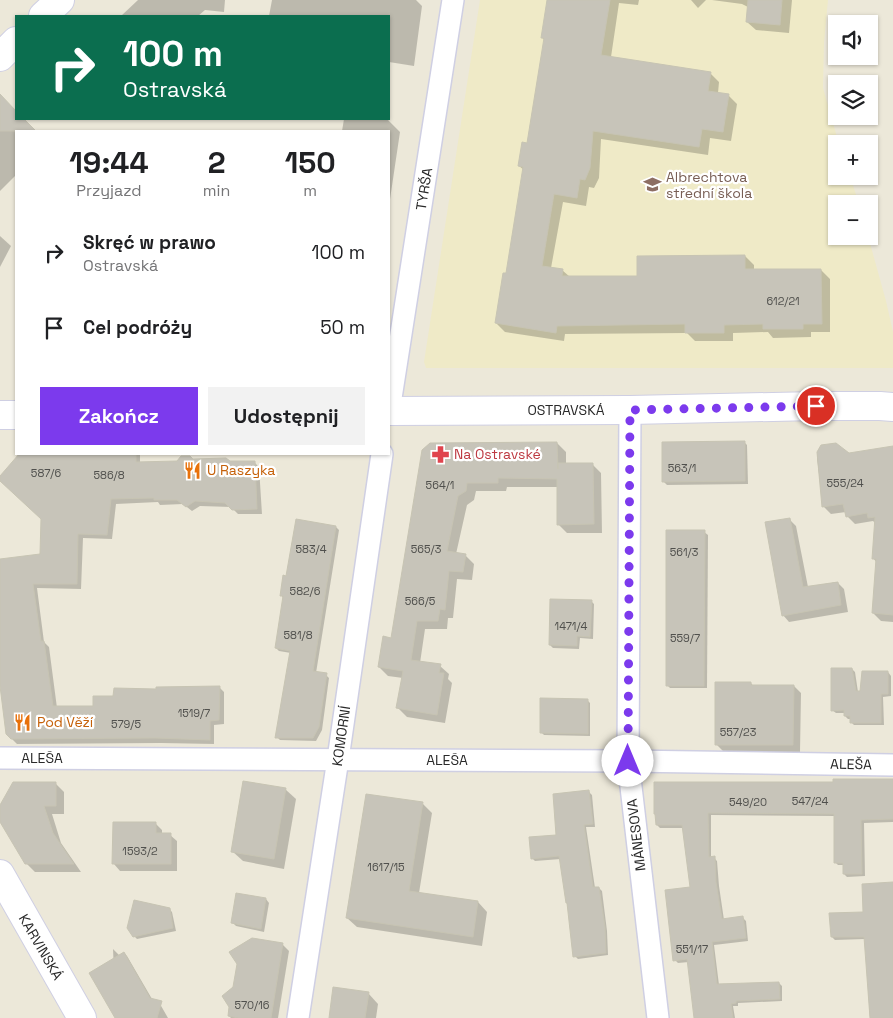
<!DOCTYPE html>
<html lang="pl">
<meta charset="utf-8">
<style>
body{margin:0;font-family:"Space Grotesk",sans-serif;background:#f2f2f2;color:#202124;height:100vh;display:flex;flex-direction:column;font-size:19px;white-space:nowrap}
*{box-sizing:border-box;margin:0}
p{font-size:16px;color:#757577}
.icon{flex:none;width:28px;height:28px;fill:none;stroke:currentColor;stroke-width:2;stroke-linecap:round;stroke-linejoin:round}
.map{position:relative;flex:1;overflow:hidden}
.details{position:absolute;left:15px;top:130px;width:375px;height:325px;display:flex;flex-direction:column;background:#fff;border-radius:0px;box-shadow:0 1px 4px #0004}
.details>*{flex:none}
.guide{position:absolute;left:15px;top:15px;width:375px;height:105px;border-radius:0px;box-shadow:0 1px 4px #0004;background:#0b6e4f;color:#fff;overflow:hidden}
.controls{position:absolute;left:828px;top:15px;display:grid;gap:10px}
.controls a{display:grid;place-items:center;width:50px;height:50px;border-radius:0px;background:#fff;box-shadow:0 1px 4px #0004;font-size:25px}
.pin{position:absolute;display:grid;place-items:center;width:42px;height:42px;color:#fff;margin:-21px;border:2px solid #fff;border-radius:50%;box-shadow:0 1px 5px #0007}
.me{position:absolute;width:55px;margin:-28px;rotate:0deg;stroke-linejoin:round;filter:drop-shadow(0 0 4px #0008)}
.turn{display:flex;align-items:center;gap:18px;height:105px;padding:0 25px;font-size:22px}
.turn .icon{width:65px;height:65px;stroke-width:2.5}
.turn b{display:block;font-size:35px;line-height:42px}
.eta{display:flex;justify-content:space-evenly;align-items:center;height:85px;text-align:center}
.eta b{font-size:30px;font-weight:700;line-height:35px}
.cta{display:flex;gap:10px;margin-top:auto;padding:10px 25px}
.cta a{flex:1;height:58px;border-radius:0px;background:#7c3aed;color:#fff;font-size:20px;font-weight:700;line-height:58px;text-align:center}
.cta a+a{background:#f2f2f2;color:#202124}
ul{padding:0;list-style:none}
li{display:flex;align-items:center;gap:15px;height:75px;padding:0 25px}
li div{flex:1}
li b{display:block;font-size:19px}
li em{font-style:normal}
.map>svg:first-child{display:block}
</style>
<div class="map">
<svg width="893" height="1018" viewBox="0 0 893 1018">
<rect width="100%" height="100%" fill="#ece8d9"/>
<path fill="#efeac7" d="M480,0H828L824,42L823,88L839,144H836V176H850L859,204H836V236H868L886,301L893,332V368H426L424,362Z"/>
<g fill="#0003">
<path d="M138,0H225L224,12L205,10L198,16H121Z"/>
<path d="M272,0H416L422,6L414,66L389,62V16H269Z"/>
<path d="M548,0H639L638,5L619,3L611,57L710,73L719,82L718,93L728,95L737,104L731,141L710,138L708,155L601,139L599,178L594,188L589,187L586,206L563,202L551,268L562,270L570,277H638L745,256L754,265V271L821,270L830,279V332H811V337L773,338L768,332L733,333V341H695L687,333L565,334L564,341L505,332L496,323L507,274L524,170L519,166L528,144L545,40L542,38Z"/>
<path d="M691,0H706L698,8Z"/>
<path d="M712,0H792L789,33L756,30L747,22L748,7L742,4Z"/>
<path d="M7,104L16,112V119H22L34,131H16V175L0,191V111Z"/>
<path d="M344,119L388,120L400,132L389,206V131H342Z"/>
<path d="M0,236L11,246L0,267Z"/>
<path d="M744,442L747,445L748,484L667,485L664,482Z"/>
<path d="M557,443L566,452V465L592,464L601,473L602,533H567L558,524L559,487H507L506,491H476L474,500L467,505L456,554L465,555L474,564L472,580L457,579L453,618H448L447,629H425L420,663L440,666L449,674L448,679L452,683L445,723L407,717L398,708L403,678L388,676L379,667L392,639L423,450Z"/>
<path d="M893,447V622L881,621L873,613L877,563L873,558L876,524L873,521L855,524L847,516L846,512L831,514L823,506L817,458L818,452L849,454Z"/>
<path d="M21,454H140V463L193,461L254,462L259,467L262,514H238L231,507L200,506L192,511L183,504L160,505L158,502L116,504L112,539L83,538L81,589L37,588L44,642L49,647L57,708L94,707L115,697L157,691L219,687L224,692V724L214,725V744L161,743L17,744L12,739L0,683V561L42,555V519L0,480Z"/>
<path d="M789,519L796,526L808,587L837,582L844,589L848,612L789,622L783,615Z"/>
<path d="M336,527L339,530L316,673L326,675L329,678L322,730L316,741L280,740L277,737L291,653L279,651L276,648L284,599L281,595L287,577Z"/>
<path d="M704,532L708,535L707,688H670L667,685Z"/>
<path d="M591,601L594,604L593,639L580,638L579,649L553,648L550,645Z"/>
<path d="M852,669L855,672L858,692H861L888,672L891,676V696L883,697L884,725H854L851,722V719H848L845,716V713H836L832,710Z"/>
<path d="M751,683L754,687L794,686L801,693L800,752H724L717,745Z"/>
<path d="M587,700L590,703V736L544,735L541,732Z"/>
<path d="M893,780V822L864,823L865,876L847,877L844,874V865H838L835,862L836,816L711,815V858H714L717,861L719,886L724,920L743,918L746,921L748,941L714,945L719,985L779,983L782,986V1001L738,1003V1006H733L735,1018H696L689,962L678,963L675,960L691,888L683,828H660L657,825L834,783Z"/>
<path d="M56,784L64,792V814H52L61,843L81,872H35L26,863L0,819V807Z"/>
<path d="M285,789L296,799L284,869L243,861L232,851Z"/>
<path d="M589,792L592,795L595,827H586L595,888H599L602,891L607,931L608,955L578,959L575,956L561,859L535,861L532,858L558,836Z"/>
<path d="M423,804L432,813L419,893L478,902L487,912L482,946L357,927L347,918Z"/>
<path d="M155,823L162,830V834L170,835L177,841V871H120L114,864Z"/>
<path d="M893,884V1018H870L865,939L835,940L832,937L864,913Z"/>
<path d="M266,899L269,903L264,932L236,926L233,923Z"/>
<path d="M169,909L172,912L176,931L137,939L134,936Z"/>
<path d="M282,944L289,951L278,1018H231L229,1016Z"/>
<path d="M113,949L120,956L124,953L127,956L152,999L160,1004L168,1018H116Z"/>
<path d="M368,993L378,1004L376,1018H330Z"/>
</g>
<g fill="#c7c4b9" stroke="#c7c4b3">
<path d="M547,0H610L601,55L711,72L708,91L729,94L723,132L702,129L699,147L593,131L590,168L585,180L580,179L577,198L554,194L542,266L563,269L562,276H637V256L745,255V269H821L822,324H803V329H763V324L724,325V333H685V324L557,326L556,333L495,323L503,273H506L523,167L518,166L522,142L527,143L544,38H541Z"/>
<path d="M748,0H782L780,25L746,22Z"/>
<path d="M0,94L16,111V119H24L36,131H0Z"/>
<path d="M745,441V481L662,482V442Z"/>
<path d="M557,442L558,469V463H593L594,524L557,525V479L498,478V483H467L466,491L458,496L447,551L466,554L463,572L449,571L445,610L440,609L438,621H417L411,660L441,664L439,673H444L437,715L396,708L403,671L378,667L383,636L391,638L422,450L430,443Z"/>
<path d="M836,443L849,453L893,446V615L872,613L876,559H872L875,517L868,518L867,513L846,517L843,504L822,507L817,452L821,445Z"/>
<path d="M19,454H136V462L177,461L181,456H190L193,459L226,458L230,461H255L257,509L232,510L225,503L195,501L186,507L177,500H154V498L111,499L107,535L78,534L77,584H33L41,641H44L53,706H93V696H113L114,688L156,689V687L220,686L219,720L210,721V740L155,738L11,739L6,734L0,686V559L40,554L41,519L0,481V476Z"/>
<path d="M790,518L803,587L838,582L841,605L782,616L765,522Z"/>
<path d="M296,519L336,526L313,671L327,673L319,727L313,738H275L290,651L275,648L283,596H280L283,575L286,576Z"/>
<path d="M666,530H705L704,686H666Z"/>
<path d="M550,599L592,600L590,637L577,636V646L549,645Z"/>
<path d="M831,668H852L856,691H860L862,671H888V694H881V723H850V716H844V710L831,711Z"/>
<path d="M715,682H751V685H794L793,745H715Z"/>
<path d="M540,698L588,699V734L540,733Z"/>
<path d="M833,779H893V819L861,820L862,874H843V863H834V814L708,813L709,857L715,856L716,882L722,919L743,916L746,938L712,942L717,984L779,982L780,999L736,1001V1003L731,1004L733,1018H694L687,959L673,961L665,890L690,887L682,825H656L655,814H654V782H833Z"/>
<path d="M243,781L286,788L274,859L231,852Z"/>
<path d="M13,782H56V806H44L53,833L74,864H25L0,822V805Z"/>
<path d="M589,790L593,824L584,825L593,887H599L605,927L606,953L573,957L567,903H566L559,856L531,859L529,837L556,835L553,794Z"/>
<path d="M366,794L423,802L409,891L478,901L473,937L346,918Z"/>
<path d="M113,822H156V833H171V864H112Z"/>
<path d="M893,882V1018H870L864,937H831L829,913L863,912L862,884Z"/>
<path d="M236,893L266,898L261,929L231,923Z"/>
<path d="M134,900L170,908L173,928L133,937L127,928Z"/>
<path d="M252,938L283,943L271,1018H238L228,1016L229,1007L222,996L233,987L237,964L229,952Z"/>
<path d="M124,952L150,998L162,1001L157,1018H115L89,973Z"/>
<path d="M333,987L369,992L365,1018H329Z"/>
</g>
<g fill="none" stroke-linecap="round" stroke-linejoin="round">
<defs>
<g id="street">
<path d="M630,410L628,761L658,1018"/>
<path d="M389,411L453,0"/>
<path d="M0,758L628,761L893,765"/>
<path d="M298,1018L338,759L382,454"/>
</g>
<g id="secondary">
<path d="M43,16L60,0"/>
<path d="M0,57L16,41"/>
<path d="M389,411L630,410L816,406H880L893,407"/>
<path d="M0,415H16"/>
<path d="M0,874L82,1018"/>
</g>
</defs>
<use href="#street" stroke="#cfcfe3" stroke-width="24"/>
<use href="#secondary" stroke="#cfcfe3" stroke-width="30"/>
<use href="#street" stroke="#fff" stroke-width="21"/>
<use href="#secondary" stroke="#fff" stroke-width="28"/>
</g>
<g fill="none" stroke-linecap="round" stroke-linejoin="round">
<path stroke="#7c3aed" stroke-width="9" stroke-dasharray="0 16.2" d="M628,761L630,410L816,406"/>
</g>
<defs>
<symbol id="school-bare" viewBox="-9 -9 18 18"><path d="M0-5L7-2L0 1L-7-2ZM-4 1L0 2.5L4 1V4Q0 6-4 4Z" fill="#8d6e63" stroke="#fff" stroke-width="2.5" paint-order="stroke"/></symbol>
<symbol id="pharmacy-bare" viewBox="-9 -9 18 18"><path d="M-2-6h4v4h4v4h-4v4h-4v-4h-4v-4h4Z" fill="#e0444e" stroke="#fff" stroke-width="2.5" paint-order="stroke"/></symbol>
<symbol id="restaurant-bare" viewBox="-9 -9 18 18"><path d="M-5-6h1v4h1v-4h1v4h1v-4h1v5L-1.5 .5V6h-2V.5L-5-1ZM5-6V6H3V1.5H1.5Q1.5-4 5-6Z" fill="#e8710a" stroke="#fff" stroke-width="2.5" paint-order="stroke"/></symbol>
</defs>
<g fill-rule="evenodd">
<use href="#school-bare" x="640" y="172" width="25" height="25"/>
<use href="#pharmacy-bare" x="428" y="442" width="25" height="25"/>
<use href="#restaurant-bare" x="180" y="458" width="25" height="25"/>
<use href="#restaurant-bare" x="10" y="710" width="25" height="25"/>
</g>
<g text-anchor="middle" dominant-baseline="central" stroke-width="4.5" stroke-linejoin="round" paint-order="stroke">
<g font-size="11" fill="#50504d">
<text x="783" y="301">612/21</text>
<text x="682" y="468">563/1</text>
<text x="46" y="473">587/6</text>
<text x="109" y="475">586/8</text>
<text x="845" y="483">555/24</text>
<text x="440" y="485">564/1</text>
<text x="311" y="549">583/4</text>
<text x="426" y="549">565/3</text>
<text x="684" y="552">561/3</text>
<text x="305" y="591">582/6</text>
<text x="420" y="601">566/5</text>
<text x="571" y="626">1471/4</text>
<text x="298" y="635">581/8</text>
<text x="685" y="638">559/7</text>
<text x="194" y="713">1519/7</text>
<text x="126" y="724">579/5</text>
<text x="738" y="732">557/23</text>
<text x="810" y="801">547/24</text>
<text x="748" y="802">549/20</text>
<text x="140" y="851">1593/2</text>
<text x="386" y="867">1617/15</text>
<text x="692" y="949">551/17</text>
<text x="252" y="1005">570/16</text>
</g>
<g font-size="14" fill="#785e54" stroke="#fff" text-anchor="start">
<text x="666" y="177">Albrechtova<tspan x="666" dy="16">střední škola</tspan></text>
</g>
<g font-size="14" fill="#292929" stroke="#fff">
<text transform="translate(424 189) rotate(-81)">TYRŠA</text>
<text x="566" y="410">OSTRAVSKÁ</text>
<text transform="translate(341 736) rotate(-82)">KOMORNÍ</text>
<text x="42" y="758">ALEŠA</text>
<text x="447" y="760">ALEŠA</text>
<text transform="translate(851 764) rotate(1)">ALEŠA</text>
<text transform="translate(636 835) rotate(-97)">MÁNESOVA</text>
<text transform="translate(41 947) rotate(60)">KARVINSKÁ</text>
</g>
<g font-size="14" fill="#be3a42" stroke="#fff" text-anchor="start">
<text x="454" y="454">Na Ostravské</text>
</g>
<g font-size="14" fill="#c56008" stroke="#fff" text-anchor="start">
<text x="207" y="470">U Raszyka</text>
<text x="37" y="722">Pod Věží</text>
</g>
</g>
</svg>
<div class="controls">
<a><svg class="icon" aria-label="sound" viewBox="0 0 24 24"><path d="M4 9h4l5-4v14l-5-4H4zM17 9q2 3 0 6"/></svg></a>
<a><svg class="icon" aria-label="layers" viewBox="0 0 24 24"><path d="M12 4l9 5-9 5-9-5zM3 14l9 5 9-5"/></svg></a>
<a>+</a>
<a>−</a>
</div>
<div class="pin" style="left:816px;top:406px;background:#d93025"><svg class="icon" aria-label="arrive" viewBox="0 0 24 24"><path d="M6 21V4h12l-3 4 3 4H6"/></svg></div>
<svg class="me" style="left:628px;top:761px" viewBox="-20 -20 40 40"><circle r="19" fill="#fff"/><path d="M0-13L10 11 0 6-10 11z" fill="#7c3aed"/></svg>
<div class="guide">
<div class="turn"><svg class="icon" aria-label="right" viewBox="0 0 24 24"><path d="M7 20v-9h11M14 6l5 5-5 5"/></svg><div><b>100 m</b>Ostravská</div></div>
</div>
<section class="details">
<div class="eta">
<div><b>19:44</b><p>Przyjazd</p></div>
<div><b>2</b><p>min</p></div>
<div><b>150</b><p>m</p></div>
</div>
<ul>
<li><svg class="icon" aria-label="right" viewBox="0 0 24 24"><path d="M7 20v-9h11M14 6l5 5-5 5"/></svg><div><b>Skręć w prawo</b><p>Ostravská</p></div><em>100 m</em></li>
<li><svg class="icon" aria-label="arrive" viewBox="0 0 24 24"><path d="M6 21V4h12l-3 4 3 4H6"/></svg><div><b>Cel podróży</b></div><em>50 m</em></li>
</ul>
<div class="cta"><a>Zakończ</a><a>Udostępnij</a></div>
</section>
</div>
